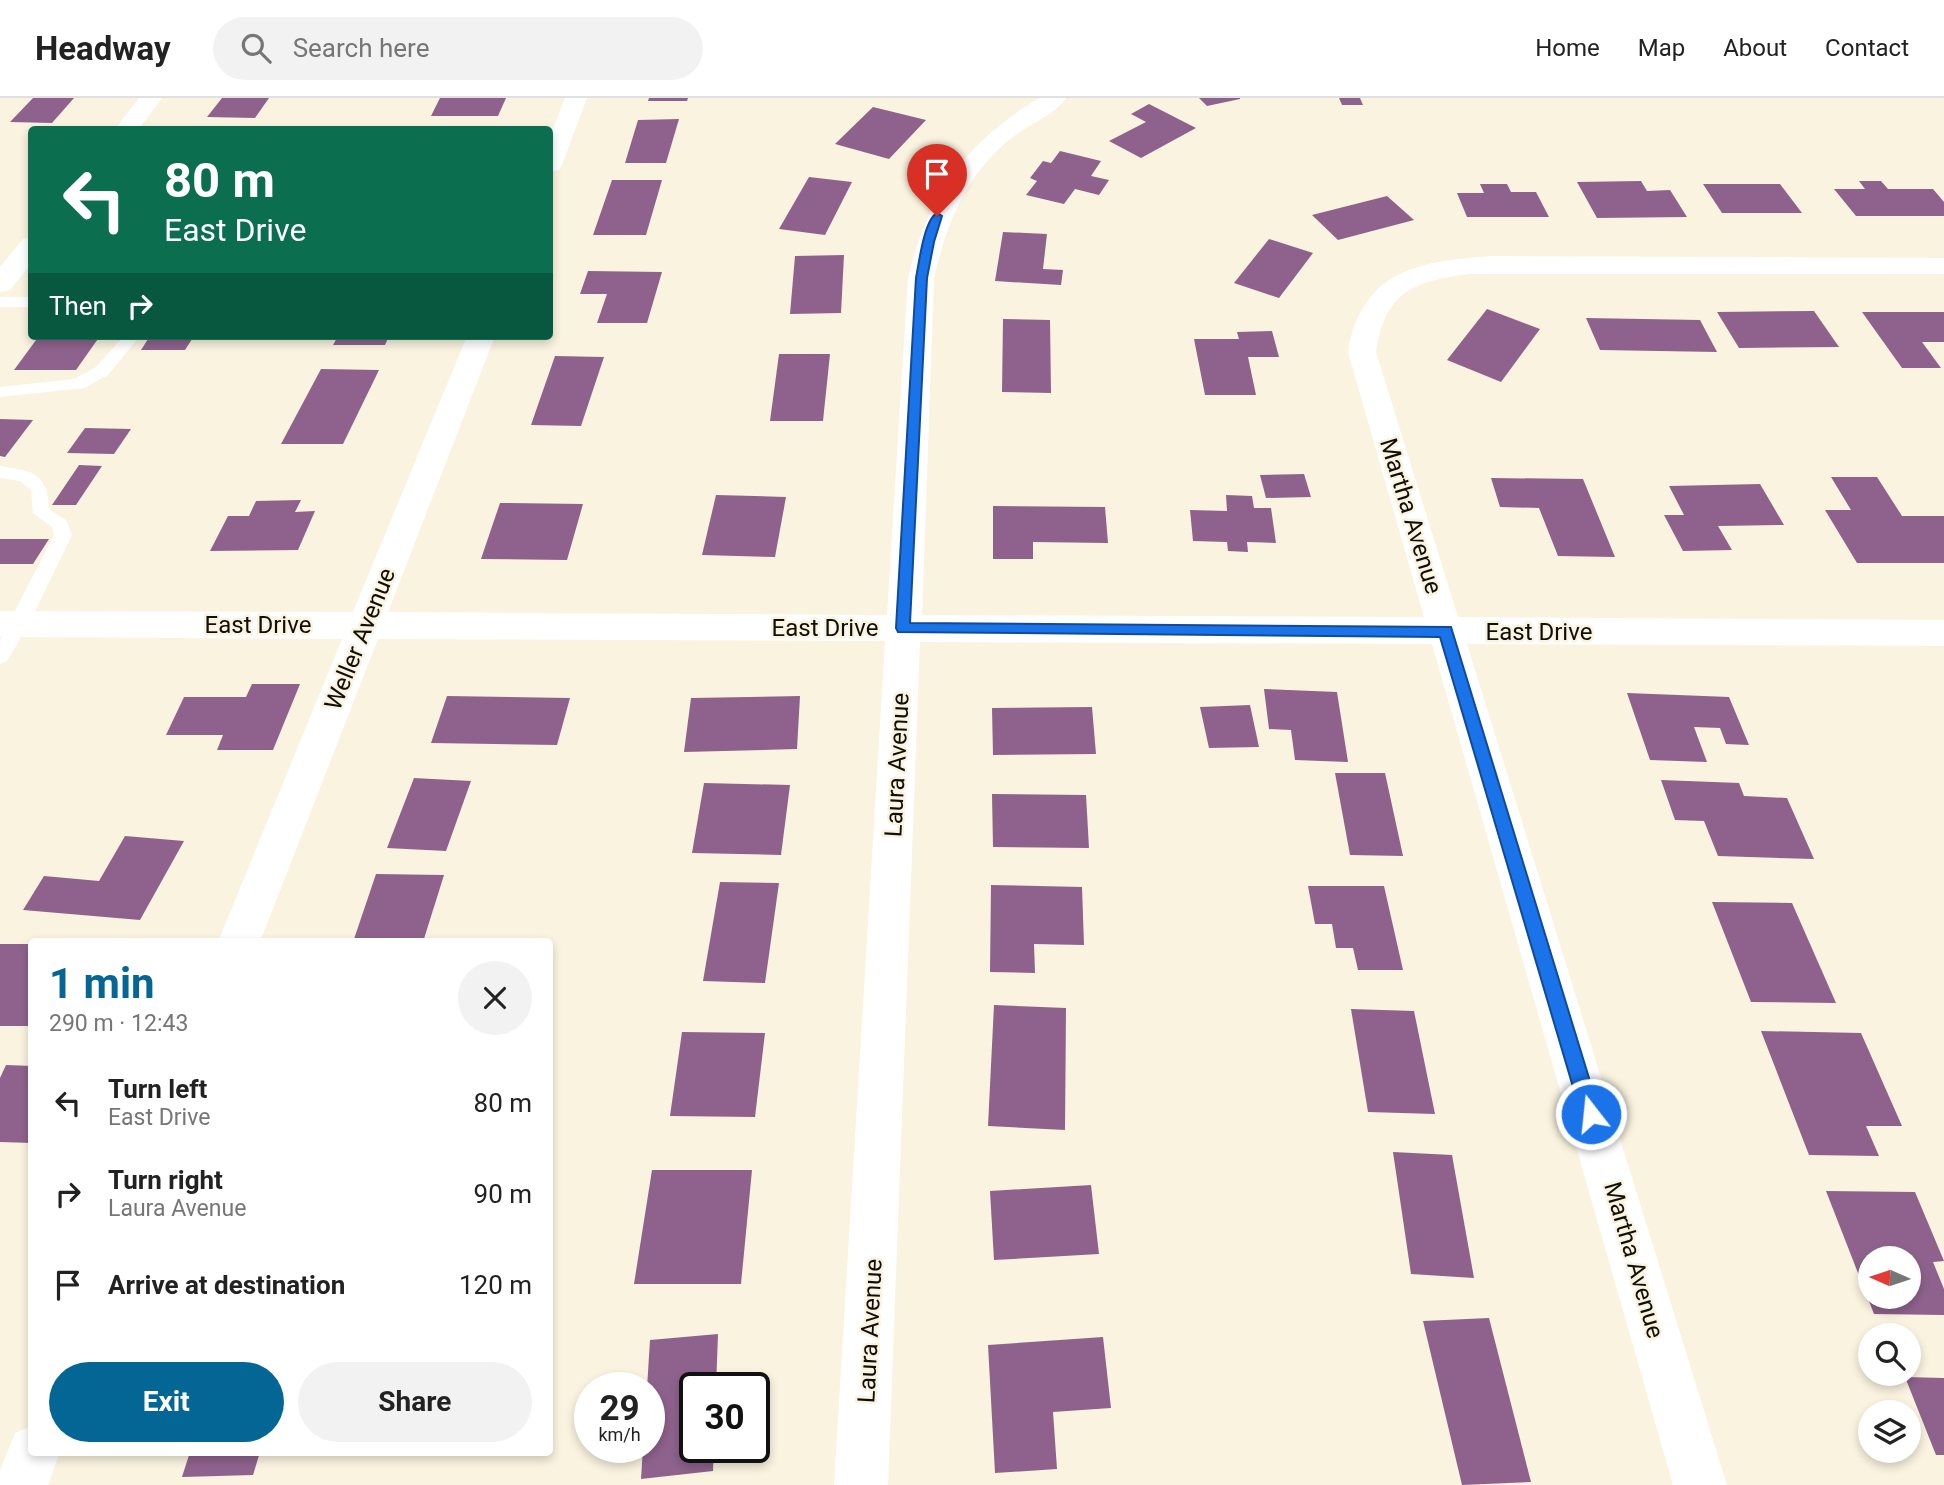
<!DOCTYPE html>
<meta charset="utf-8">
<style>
body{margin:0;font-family:Roboto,sans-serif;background:#f2f2f2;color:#222;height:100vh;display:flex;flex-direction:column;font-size:26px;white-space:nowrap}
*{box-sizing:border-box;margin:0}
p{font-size:23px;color:#767676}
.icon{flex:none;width:38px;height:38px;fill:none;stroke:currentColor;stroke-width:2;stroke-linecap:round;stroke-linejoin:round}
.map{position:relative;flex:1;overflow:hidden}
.panel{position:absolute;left:28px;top:840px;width:525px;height:518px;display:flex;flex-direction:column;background:#fff;border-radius:7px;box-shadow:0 4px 10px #0003}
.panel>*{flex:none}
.top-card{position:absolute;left:28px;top:28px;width:525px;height:214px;border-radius:7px;box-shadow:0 4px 10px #0003;background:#0b6e4f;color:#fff;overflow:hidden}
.needle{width:46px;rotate:273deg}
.buttons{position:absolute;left:1858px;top:1148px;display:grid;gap:14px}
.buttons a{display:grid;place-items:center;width:63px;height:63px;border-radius:50%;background:#fff;box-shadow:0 4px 10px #0003;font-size:35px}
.speed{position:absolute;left:574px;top:1274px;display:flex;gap:14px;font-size:35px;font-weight:700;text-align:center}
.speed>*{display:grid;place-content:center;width:91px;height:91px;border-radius:50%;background:#fff;box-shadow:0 4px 10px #0003;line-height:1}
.speed small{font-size:18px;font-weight:400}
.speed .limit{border:4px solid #111;border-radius:10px;background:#fff;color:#111}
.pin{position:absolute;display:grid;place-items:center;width:60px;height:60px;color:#fff;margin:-72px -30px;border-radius:50% 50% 50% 0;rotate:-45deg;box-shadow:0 0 7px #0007}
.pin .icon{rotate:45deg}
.me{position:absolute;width:77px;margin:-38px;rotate:344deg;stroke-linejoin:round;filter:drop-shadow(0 0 5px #0008)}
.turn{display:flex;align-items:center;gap:24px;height:147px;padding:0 21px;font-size:32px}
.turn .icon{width:91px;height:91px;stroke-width:2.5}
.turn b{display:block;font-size:49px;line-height:60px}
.then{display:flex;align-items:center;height:66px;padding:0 21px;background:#0003;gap:14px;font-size:26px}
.round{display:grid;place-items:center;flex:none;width:74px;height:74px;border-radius:37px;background:#f2f2f2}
.head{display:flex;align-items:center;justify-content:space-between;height:119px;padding:0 21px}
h1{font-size:42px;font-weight:700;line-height:52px;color:#036695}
.action{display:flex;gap:14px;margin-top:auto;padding:14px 21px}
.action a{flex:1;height:80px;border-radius:42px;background:#036695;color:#fff;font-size:28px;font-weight:700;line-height:80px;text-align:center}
.action a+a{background:#f2f2f2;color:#222}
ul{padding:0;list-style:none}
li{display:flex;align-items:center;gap:21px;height:91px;padding:0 21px}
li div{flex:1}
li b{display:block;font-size:26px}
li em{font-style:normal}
header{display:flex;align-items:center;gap:42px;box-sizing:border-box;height:98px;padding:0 35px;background:#fff;border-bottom:2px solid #e0e0e0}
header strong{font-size:33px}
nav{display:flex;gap:38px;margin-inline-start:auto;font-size:24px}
.search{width:490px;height:63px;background:#f2f2f2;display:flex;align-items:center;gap:18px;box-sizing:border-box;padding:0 24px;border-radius:38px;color:#767676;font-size:26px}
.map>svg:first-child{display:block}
</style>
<header>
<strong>Headway</strong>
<div class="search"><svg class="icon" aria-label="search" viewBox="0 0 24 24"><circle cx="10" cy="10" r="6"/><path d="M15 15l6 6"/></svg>Search here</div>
<nav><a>Home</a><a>Map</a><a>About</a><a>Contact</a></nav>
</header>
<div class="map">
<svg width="1944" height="1387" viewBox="0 0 1944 1387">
<rect width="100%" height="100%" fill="#faf3e0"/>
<g fill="#8e628c" fill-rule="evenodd">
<path d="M33,0H74L52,25L10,24Z"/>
<path d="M222,0H269L255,20L207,19Z"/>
<path d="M440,0H506L498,18H431Z"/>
<path d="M649,0H688L687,3H648Z"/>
<path d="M1199,0H1240V1L1207,8Z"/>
<path d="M1339,0H1360L1363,7H1342Z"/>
<path d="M1149,6L1196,30L1141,60L1109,43L1146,24L1131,16Z"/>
<path d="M873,9L926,22L889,61L835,46Z"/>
<path d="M679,21L666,65H625L638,22Z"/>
<path d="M1060,53L1101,63L1091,78L1109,82L1099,97L1075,91L1064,106L1026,97L1037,83L1030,80L1043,63L1051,65Z"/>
<path d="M809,79L852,84L825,137L779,131Z"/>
<path d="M612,82H662L646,137H593Z"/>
<path d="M1641,83L1647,93L1670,92L1687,119L1597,120L1577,84Z"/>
<path d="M1859,83H1881L1888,91H1933L1944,104V118H1856L1834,91H1865Z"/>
<path d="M1480,86H1507L1511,94H1536L1549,119H1467L1457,95H1484Z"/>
<path d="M1703,86H1780L1802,115H1722Z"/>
<path d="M1387,98L1414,122L1338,142L1312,117Z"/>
<path d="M1003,134L1047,136L1043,171L1063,172L1061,187L995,183Z"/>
<path d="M1269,141L1313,155L1279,200L1234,185Z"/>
<path d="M844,157L841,215L790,216L795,158Z"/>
<path d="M588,173L662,174L647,225H597L607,196H580Z"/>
<path d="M1487,211L1540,231L1501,284L1447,262Z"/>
<path d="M1814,213L1839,249L1739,250L1717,214Z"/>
<path d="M1862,214H1944V244H1922L1941,270H1902Z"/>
<path d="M1586,220L1700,222L1717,254L1600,252Z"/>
<path d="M1003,221L1050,222L1051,295L1002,294Z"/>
<path d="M1272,233L1279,259H1248L1256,297H1205L1194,241H1239L1237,234Z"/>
<path d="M39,238H100L76,272H14Z"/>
<path d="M150,238H194L185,252H141Z"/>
<path d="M338,238H389L385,247H333Z"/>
<path d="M779,256H830L823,323H770Z"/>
<path d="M555,258L604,259L581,328L531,327Z"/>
<path d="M321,271L379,272L343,346H281Z"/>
<path d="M0,321L33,322L5,359L0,358Z"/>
<path d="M85,330L131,331L114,356L67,355Z"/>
<path d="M79,367L102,368L76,407H52Z"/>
<path d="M1304,376L1311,399L1266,400L1260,377Z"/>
<path d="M1831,379H1877L1902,418H1944V465H1857L1825,412H1851Z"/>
<path d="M1491,380L1583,381L1615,459L1558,458L1539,410L1500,409Z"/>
<path d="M1760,386L1784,427L1718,428L1732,452L1683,453L1664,417H1684L1669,388Z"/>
<path d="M716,397L786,399L775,459L702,457Z"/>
<path d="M1226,397L1252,398L1254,410H1271L1276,445L1247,444L1248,454L1228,453L1227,444L1193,443L1190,412L1227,413Z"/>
<path d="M301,402L295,414L315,413L298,452L210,453L228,418H249L256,403Z"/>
<path d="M500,405L583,406L567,462L481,461Z"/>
<path d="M993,408L1105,409L1108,445L1033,444V461H993Z"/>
<path d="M0,441H49L33,466H0Z"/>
<path d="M252,586H300L273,652H217L223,637H166L184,599H246Z"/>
<path d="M1264,591L1337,594L1348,664L1295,662L1291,632L1269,631Z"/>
<path d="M1627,595L1729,599L1749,647L1726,646L1720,630L1694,629L1707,664L1650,662Z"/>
<path d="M447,598L570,600L557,647L431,645Z"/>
<path d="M800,598L797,651L684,654L691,600Z"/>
<path d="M1250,607L1259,649L1209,650L1200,609Z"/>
<path d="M1092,609L1096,656L993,657L992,610Z"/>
<path d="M1335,675H1385L1403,758L1350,757Z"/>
<path d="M414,680L471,683L446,753L387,750Z"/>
<path d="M1661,682L1739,685L1744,698L1787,700L1814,761L1718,758L1704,723L1675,722Z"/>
<path d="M704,685L790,687L781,757L692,755Z"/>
<path d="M992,696L1086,697L1089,750L993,749Z"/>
<path d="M125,738L184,743L140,822L23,812L44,778L99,783Z"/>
<path d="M376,776L444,777L423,844H353Z"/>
<path d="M720,784L779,785L765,885L703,883Z"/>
<path d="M991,787L1082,789L1084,847L1034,846L1035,875L990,874Z"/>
<path d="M1308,788H1384L1403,872H1358L1353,850H1336L1332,826H1315Z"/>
<path d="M1712,804L1792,805L1836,905L1751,904Z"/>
<rect x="0" y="846" width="32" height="82"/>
<path d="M994,907L1066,910L1065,1032L988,1028Z"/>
<path d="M1351,911L1414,913L1435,1016L1368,1014Z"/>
<path d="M1761,933L1861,935L1902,1028H1866L1879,1058L1809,1057Z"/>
<path d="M682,934L765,935L755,1019L670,1018Z"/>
<path d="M6,967L32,968V1045L0,1044V980Z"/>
<path d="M1393,1054L1452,1057L1474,1180L1411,1176Z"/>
<path d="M652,1072H752L741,1186H634Z"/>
<path d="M1091,1087L1099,1156L994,1162L990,1093Z"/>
<path d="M1826,1093L1915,1094L1944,1163L1933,1164L1944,1191V1217L1874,1216ZM1871,1160H1909V1199H1871Z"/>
<path d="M1489,1220L1531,1384L1462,1387L1423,1223Z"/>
<path d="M718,1236L716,1290H695V1349H714L713,1373L641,1381L643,1349H649L647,1290L650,1242Z"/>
<path d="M1103,1239L1111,1310L1053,1314L1057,1371L995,1375L988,1247Z"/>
<path d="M1905,1279L1944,1280V1357H1936Z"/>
<path d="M190,1354H260L253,1377L182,1379Z"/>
</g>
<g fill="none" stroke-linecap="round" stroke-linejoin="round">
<g fill="#fff" fill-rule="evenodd">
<rect x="0" y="199" width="32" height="10"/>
<path d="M124,238H140L108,277L84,290L0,299V289L74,281L96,269Z"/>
<path d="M0,368C35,374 46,374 50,412L66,422L72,437L29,526L7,563L0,566V542L54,437L52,429L33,415L31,392L20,383L0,380Z"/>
</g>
<g fill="#fff" fill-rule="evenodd">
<path d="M565,0H587L562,67L559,72L550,74V38Z"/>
<path d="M1039,0H1066C1056,16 1030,26 1014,38C967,74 947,124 934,180L922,517L1424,519L1348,254C1362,171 1420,163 1493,158L1944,160V176H1470C1413,183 1385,194 1376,254L1458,519L1944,522V548L1467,546L1727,1387H1673L1432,546L920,544L888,1387H834L885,543L378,541L260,844H218L342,541L0,539V513L353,514L467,238H495L388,514L887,517L908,180C929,95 964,46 1039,0Z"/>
<path d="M32,1328V1354H60L48,1387H0V1372L15,1335Z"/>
</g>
<g fill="#fff" fill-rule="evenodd">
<path d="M139,0H162L138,32H114Z"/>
<path d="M32,139V165L10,192L0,194V169L23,141Z"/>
</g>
</g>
<path fill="#1a73e8" stroke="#114b97" stroke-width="2" d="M937,115L942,118L934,144L927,180L910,525L1451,529L1600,1016L1598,1023L1591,1026L1584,1023L1581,1016L1440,539L898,534L896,530L916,180C919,165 924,122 937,115Z"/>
<g text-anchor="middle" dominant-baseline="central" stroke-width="5" stroke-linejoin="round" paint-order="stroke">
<g font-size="24" fill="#100e08" stroke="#faf3e0">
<text transform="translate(1411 418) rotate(73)">Martha Avenue</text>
<text x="258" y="527">East Drive</text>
<text x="825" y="530">East Drive</text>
<text x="1539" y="534">East Drive</text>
<text transform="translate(360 541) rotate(-68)">Weller Avenue</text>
<text transform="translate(897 667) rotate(-87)">Laura Avenue</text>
<text transform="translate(1634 1162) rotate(74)">Martha Avenue</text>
<text transform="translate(870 1233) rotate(-87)">Laura Avenue</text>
</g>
</g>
</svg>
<div class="buttons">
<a><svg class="needle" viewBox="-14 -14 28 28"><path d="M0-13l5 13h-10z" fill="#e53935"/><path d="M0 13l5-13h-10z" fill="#767676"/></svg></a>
<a><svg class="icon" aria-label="search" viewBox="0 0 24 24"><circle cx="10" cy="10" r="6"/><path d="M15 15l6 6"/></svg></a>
<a><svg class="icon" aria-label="layers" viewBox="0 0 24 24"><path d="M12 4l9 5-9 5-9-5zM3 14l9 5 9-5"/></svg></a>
</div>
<div class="speed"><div>29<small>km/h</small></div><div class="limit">30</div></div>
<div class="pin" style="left:937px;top:118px;background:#d93025"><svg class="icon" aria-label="arrive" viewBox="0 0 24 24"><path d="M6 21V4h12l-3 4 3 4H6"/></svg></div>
<svg class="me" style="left:1591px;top:1016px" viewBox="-20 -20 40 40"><circle r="17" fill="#1a73e8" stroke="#fff" stroke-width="3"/><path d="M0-11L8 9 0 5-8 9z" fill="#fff"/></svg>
<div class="top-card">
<div class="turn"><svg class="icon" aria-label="left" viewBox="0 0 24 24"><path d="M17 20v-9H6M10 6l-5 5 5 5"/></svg><div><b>80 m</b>East Drive</div></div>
<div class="then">Then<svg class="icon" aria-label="right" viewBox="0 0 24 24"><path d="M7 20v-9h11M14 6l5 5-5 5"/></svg></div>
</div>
<section class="panel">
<div class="head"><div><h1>1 min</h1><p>290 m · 12:43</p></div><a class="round"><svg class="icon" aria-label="close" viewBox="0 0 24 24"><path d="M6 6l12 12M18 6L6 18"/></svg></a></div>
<ul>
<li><svg class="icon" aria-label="left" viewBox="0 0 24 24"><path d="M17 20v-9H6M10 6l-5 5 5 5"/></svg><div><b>Turn left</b><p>East Drive</p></div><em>80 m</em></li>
<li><svg class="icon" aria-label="right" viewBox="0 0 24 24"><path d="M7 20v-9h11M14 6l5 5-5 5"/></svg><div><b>Turn right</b><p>Laura Avenue</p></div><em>90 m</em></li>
<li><svg class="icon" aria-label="arrive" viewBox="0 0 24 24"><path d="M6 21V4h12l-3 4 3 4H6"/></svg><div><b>Arrive at destination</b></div><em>120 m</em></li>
</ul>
<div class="action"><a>Exit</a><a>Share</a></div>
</section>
</div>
